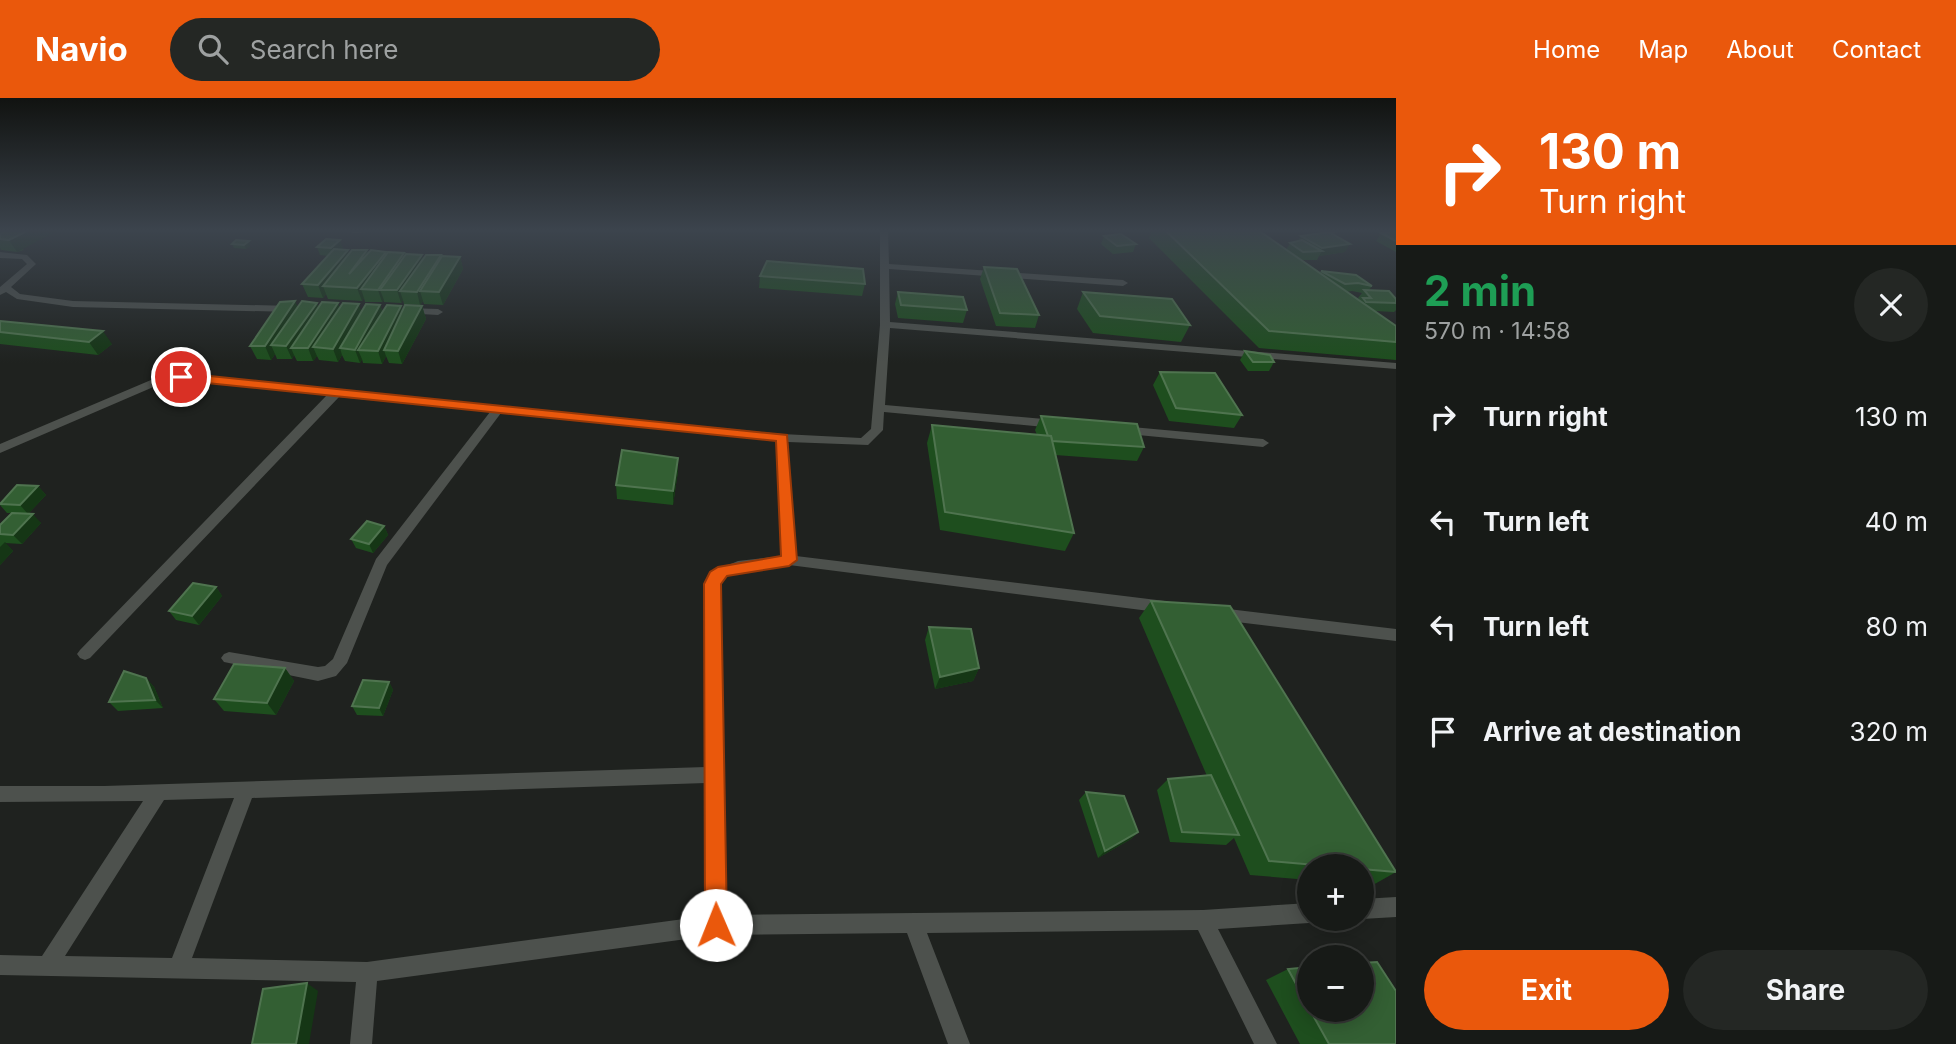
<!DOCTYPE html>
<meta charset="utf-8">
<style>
body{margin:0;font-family:Inter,sans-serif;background:#242724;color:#f1f3f6;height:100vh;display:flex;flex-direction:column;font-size:26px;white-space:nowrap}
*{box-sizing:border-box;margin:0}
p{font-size:23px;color:#9ea1a1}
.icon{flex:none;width:38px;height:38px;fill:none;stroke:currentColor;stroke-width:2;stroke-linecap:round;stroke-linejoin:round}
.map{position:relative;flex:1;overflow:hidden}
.side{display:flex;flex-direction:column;background:#171a17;width:560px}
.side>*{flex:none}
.hud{background:#ea580c;color:#fff;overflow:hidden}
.fabs{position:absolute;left:1297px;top:756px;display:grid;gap:14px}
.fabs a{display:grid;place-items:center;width:77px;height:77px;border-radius:50%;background:#171a17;box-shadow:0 4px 18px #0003,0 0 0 2px #363836;font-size:35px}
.pin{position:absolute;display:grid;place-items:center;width:60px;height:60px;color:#fff;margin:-30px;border:4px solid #fff;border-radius:50%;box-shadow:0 2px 7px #0007}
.me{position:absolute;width:77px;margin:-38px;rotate:359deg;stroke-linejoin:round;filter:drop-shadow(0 0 5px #0008)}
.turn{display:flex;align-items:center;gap:24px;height:147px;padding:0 28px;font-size:32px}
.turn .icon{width:91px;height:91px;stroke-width:2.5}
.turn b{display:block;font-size:49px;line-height:60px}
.round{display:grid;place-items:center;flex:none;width:74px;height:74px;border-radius:37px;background:#242724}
.head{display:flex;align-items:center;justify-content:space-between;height:119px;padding:0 28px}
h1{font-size:42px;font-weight:700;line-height:52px;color:#1e9e55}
.cta{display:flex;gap:14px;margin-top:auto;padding:14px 28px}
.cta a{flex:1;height:80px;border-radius:42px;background:#ea580c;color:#fff;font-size:28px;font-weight:700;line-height:80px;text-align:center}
.cta a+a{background:#242724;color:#f1f3f6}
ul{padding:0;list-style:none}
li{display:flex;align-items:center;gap:21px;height:105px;padding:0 28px}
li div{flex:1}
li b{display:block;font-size:26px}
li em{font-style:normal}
header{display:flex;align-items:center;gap:42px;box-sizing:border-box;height:98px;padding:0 35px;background:#ea580c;color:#fff}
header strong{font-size:33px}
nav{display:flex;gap:38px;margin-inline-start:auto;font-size:24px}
.search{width:490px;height:63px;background:#242724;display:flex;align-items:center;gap:18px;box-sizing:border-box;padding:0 24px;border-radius:38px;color:#9ea1a1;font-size:26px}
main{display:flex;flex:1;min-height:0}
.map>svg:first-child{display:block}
</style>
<header>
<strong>Navio</strong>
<div class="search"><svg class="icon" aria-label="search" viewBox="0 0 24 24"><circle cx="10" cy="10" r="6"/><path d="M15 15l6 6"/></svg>Search here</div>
<nav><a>Home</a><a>Map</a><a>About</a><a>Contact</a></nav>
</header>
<main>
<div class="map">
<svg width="1396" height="946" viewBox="0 0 1396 946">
<rect width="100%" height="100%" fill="#1f221f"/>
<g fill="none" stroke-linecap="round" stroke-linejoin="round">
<g fill="#4d514d" fill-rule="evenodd">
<path d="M341,132H373C366,136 348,136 341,132Z"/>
<path d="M880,132H888L889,166L1123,182L1128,185L1123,188L889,171L890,224L1396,265V271L890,230L885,307L1055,322L1061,326L1055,330L884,314L883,332L868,347L788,344L796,458L1165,503L1170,505L1172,509L1170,513L1165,515L789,467L740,473L722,481L719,487L726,817L1203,812L1309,805V821H1316L1309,825L1218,831L1277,946H1254L1198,832L927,835L970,946H948L907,835L716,837L377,883L372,946H350L356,884L0,877V857L42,858L143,703L0,704V688H104L706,669L705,487L711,474L738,463L782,458L776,343L501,315L387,467L347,565L336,578L318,583L224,564L221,560L224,556L229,554L318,569L325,568L333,561L376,461L490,314L339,299L90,560L85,562L80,560L77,556L80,552L327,297L179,282L158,287L0,355V346L151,282L179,276L782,336L861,340L871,331L880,227ZM706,685V818L367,864L192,860L252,700ZM234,700L172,860L65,858L164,702Z"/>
<path d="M1328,132H1345L1323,139L1319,136Z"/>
<path d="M0,154L27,157L36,166L11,189L20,196L73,203L293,208L298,211L293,214L73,209L17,201L6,194L0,197V189L27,166L22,161L0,160Z"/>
<path d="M407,210L438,211L443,214L438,217L404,215L402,213Z"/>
<path d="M1121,328L1263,341L1269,345L1263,349L1117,335V329Z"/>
<path d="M1220,510L1396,531V543L1220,522L1215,520L1213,516L1215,512Z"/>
<path d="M1396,799V819L1362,821V801Z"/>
</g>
</g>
<g fill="#1e4e1e" fill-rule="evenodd">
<path d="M1152,132H1258L1286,152L1290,145L1298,143L1301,138L1345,154L1319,158L1317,162H1300L1320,175L1321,173L1372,188L1369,192L1396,201V212L1394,214L1375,213L1396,228V262L1259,250L1149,140ZM1352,193L1362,195L1358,200L1360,203L1347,194Z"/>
<path d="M1396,133V154L1376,143L1381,135Z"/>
<path d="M0,136L24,152L17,154L1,152L0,150Z"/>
<path d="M1104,138L1136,146L1133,154L1113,156L1101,146Z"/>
<path d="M232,146L250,148L246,151L234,150Z"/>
<path d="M317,149L343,150L341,152L349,155L367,152L368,155H404L405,157L423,161L460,159L463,171L443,207L424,206L423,203L420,207L404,206L403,202L401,205L384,204V202L382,204H365L364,200L362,203L328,201L326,196L323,200L308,199L302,186L328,158L320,157Z"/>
<path d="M984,169L1039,217L1035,230L996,228L980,181Z"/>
<path d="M760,178L865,186L862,198L759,190Z"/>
<path d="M898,194L967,212L963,225L898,220L895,206Z"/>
<path d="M1083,194L1190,227L1181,244L1093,235L1077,211Z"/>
<path d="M380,207L383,215L403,213L422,208L426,221L402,266L389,265L386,258L382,266L363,265L362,261L360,265L345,263L342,257L338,264L319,262L317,258L313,263H297L294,257L292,261H277L275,256L271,262L257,261L250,248L298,209L340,210L361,214Z"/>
<path d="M0,223L112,246L98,257L0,246Z"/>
<path d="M1245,253L1274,264L1269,273H1248L1240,262Z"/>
<path d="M1160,274L1242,317L1234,330L1169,323L1153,287Z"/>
<path d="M1041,318L1144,349L1137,363L1055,357L1074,435L1065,453L940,432L927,345L932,327L1037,337L1035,332Z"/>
<path d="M678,373L673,407L617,401L616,387Z"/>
<path d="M38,388L46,397L28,416L41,425L22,446L5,445L13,453L0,467V427L12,415H7L0,407V405Z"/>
<path d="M384,428L388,437L373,455L356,450L351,441Z"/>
<path d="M216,489L222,498L199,527L176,522L169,513Z"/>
<path d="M1151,503L1396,773V774L1373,787L1362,786V768H1309V782L1250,777L1234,740L1226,747L1170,744L1157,692L1168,681L1207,678L1139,520Z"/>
<path d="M929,529L979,570L973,583L935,591L925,542Z"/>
<path d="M285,570L294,583L276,617L224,613L214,601Z"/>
<path d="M146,580L154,589L163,610L118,613L109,604Z"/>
<path d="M389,584L393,592L383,618L357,617L352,608Z"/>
<path d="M1086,694L1138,734L1131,741L1098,760L1079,702Z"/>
<path d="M1309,869V912H1362L1396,946H1300L1266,882L1288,871Z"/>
</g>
<g fill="#153615">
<path d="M29,132H59L17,154L9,142Z"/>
<path d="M340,142L343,150L334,158L331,150Z"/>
<path d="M249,143L250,148L246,151L244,147Z"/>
<path d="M1350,146L1345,154L1319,158L1322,153H1319L1322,150Z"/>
<path d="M348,152L353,164L323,188L326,196L323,200L318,187Z"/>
<path d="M386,154L390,166L361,191L364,200L362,203L357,190Z"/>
<path d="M404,155L408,167L380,192L384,202L382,204L378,192Z"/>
<path d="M422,157L425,169L400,193L403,202L401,205L397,192Z"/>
<path d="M441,157L444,170L420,193L423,203L420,207L417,194Z"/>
<path d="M460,159L463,171L443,207L439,194Z"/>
<path d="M295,203L301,216L271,247L275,256L271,262L265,248Z"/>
<path d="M317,205L322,217L291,250L294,257L292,261L286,248Z"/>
<path d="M338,205L343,217L313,249L317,258L313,263L308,250Z"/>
<path d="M359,206L363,219L340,250L342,257L338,264L333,251Z"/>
<path d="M380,207L384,219L358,252L362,261L360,265L355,252Z"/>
<path d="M401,208L405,221L384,252L386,258L382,266L378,253Z"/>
<path d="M422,208L426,221L402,266L398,253Z"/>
<path d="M103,233L112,246L98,257L89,244Z"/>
<path d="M678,360V373L673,407V393Z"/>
<path d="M38,388L46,397L28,416L20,407Z"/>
<path d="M33,416L41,425L22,446L13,437Z"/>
<path d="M384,428L388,437L373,455L369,446Z"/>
<path d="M5,444L13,453L0,467V449Z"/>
<path d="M216,489L222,498L199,527L192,518Z"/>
<path d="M285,570L294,583L276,617L267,605Z"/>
<path d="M979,570L973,583L935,591L940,579Z"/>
<path d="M146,580L154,589L163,610L155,602Z"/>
<path d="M389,584L393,592L383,618L379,610Z"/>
<path d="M1138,734L1131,741L1098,760L1105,753Z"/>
<path d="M307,885L318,893L309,946H296Z"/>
</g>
<g fill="#335f33" stroke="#4f744f" stroke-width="2">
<path d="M7,132H29L9,142L0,141V136Z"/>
<path d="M1165,132H1258L1396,228V244L1269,233Z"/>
<path d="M1396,133V143L1381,135Z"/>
<path d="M1329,134L1350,146L1322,150L1301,138Z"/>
<path d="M1121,136L1136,146L1117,148L1104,138Z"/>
<path d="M326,141L340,142L331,150L317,149Z"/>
<path d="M236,142L249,143L244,147L232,146Z"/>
<path d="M1302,142L1322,153L1303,154L1290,145Z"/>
<path d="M334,151L348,152L318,187L302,186Z"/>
<path d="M352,152H367L349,176L371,152L386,154L357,190L323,188Z"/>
<path d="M388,154L404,155L378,192L361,191Z"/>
<path d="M406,156L422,157L397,192H380Z"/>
<path d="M426,157H441L417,194L400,193Z"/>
<path d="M442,158L460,159L439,194L420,193Z"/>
<path d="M767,163L863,171L865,186L760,178Z"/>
<path d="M984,169L1017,171L1039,217L1000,215Z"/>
<path d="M1321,173L1356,177L1372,188L1358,185L1345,186Z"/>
<path d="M1364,192L1389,193L1396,201V205L1366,204L1363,200H1371Z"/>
<path d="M898,194L963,199L967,212L901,207Z"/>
<path d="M1083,194L1172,201L1190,227L1100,218Z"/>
<path d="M295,203L265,248H250L280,204Z"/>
<path d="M302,203L317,205L286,248L271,247Z"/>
<path d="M322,204L338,205L308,250H291Z"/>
<path d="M343,205L359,206L333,251L313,249Z"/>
<path d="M366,206L380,207L355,252L340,250Z"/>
<path d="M387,207L401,208L378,253L358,252Z"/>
<path d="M405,207L422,208L398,253L384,252Z"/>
<path d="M0,223L103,233L89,244L0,234Z"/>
<path d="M1245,253L1270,257L1274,264H1253Z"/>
<path d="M1160,274L1215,275L1242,317L1176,310Z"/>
<path d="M1041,318L1137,326L1144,349L1052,343L1051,338H1048Z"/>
<path d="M932,327L1051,338L1074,435L945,414Z"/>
<path d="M622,352L678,360L673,393L616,387Z"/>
<path d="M17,387L38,388L20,407L0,406Z"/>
<path d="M12,415L33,416L13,437L0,436V427Z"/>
<path d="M367,423L384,428L369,446L351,441Z"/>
<path d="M193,485L216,489L192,518L169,513Z"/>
<path d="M1151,503L1230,508L1396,774L1362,771V768H1327L1269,763Z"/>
<path d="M929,529L971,531L979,570L940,579Z"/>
<path d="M234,566L285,570L267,605L214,601Z"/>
<path d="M124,573L146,580L155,602L109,604Z"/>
<path d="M363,582L389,584L379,610L352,608Z"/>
<path d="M1211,677L1239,737L1182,734L1168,681Z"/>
<path d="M1086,694L1124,698L1138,734L1105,753Z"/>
<path d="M1377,864L1396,893V946H1329L1310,912H1362V865Z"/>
<path d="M1309,869V910L1288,871Z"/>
<path d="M307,885L296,946H252L263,891Z"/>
</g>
<linearGradient id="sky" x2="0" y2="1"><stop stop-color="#111311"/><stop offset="0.5" stop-color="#3c444d"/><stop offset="1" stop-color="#3c444d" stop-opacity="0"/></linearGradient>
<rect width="1396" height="265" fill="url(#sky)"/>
<path fill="#ea580c" stroke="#983908" stroke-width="2" d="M181,275L787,337L797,462L789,468L727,478L721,486L727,827L724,834L716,838L708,834L705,827L704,486L710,474L718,469L781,458L776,343L177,282L175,279Z"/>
</svg>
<div class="fabs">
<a>+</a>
<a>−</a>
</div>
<div class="pin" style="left:181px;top:279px;background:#d93025"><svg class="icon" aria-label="arrive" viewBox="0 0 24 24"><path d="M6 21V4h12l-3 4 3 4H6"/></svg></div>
<svg class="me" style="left:716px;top:827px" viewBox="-20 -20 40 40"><circle r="19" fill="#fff"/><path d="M0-13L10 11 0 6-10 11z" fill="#ea580c"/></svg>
</div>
<section class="side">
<div class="hud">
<div class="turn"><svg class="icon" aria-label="right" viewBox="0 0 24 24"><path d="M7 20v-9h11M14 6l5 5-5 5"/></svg><div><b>130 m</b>Turn right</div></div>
</div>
<div class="head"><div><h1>2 min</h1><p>570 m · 14:58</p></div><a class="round"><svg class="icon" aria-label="close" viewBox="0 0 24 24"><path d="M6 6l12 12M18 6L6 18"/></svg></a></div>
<ul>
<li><svg class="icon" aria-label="right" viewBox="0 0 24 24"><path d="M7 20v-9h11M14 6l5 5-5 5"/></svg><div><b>Turn right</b></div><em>130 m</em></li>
<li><svg class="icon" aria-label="left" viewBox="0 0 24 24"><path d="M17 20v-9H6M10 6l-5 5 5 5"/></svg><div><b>Turn left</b></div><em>40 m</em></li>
<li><svg class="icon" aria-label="left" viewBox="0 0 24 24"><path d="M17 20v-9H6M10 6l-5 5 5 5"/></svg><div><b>Turn left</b></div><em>80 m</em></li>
<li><svg class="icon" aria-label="arrive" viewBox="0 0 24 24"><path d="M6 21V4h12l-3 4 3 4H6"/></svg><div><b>Arrive at destination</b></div><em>320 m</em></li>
</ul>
<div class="cta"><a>Exit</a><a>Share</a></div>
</section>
</main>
